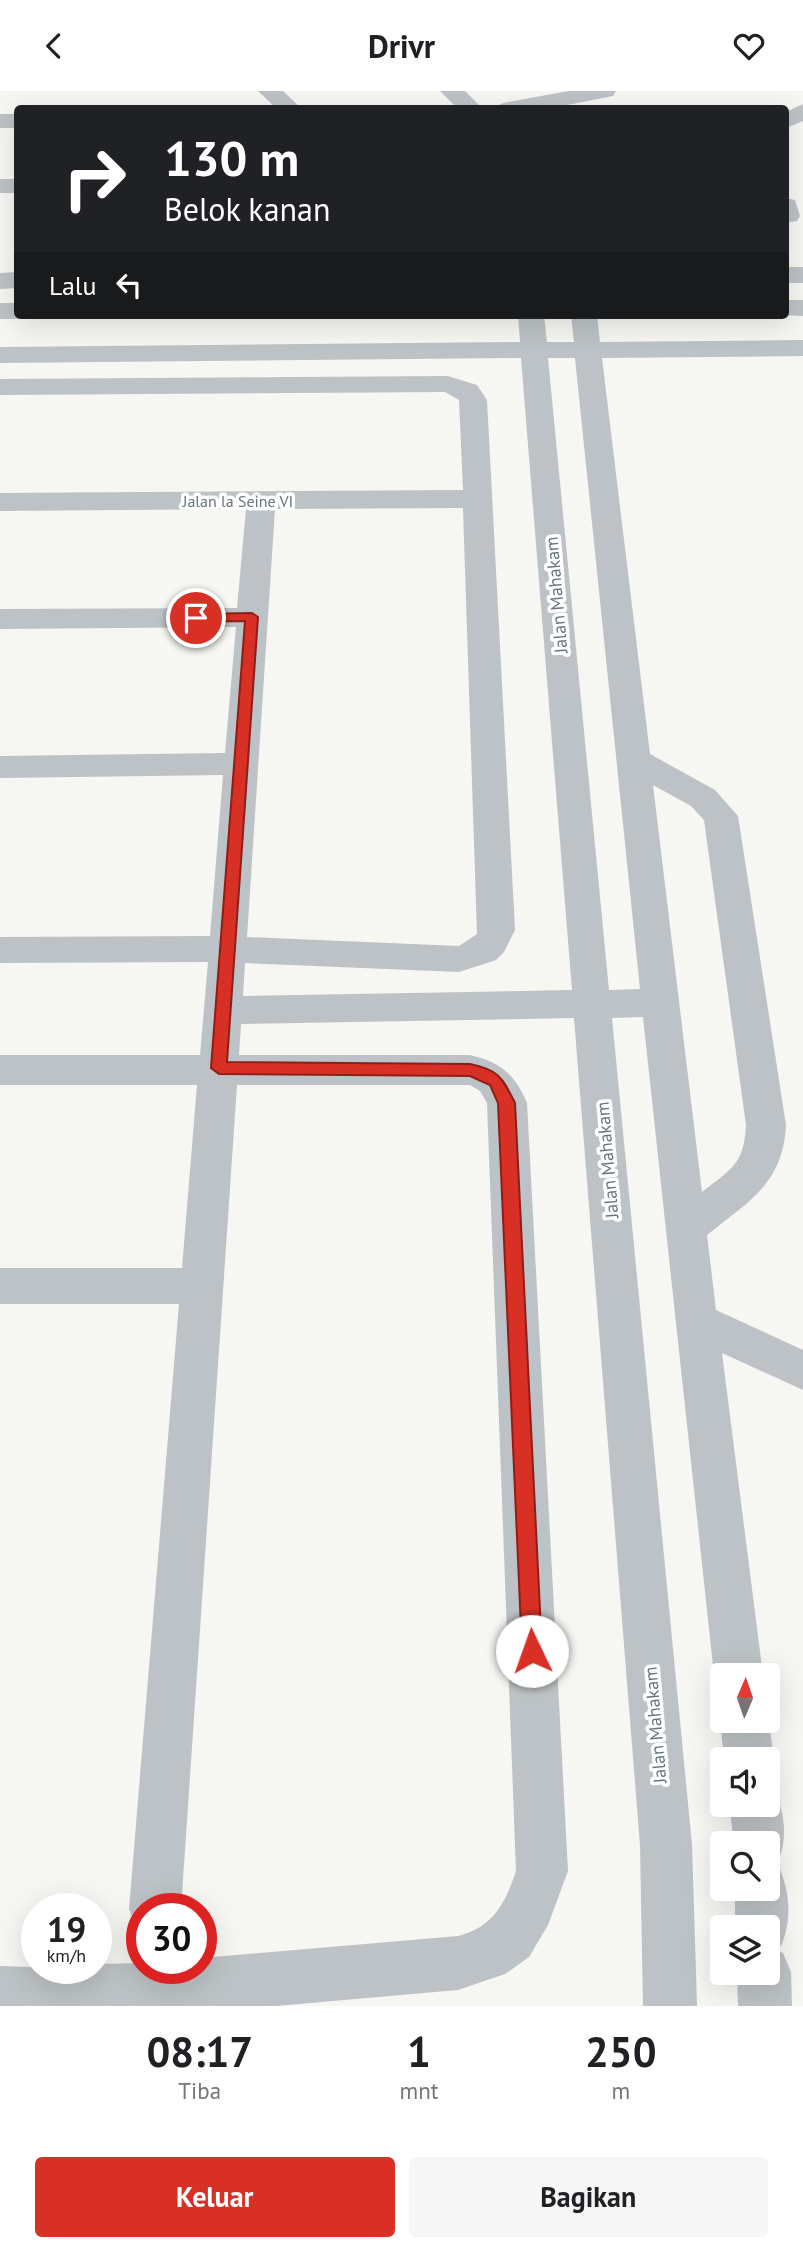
<!DOCTYPE html>
<html lang="id">
<style>
body{margin:0;font-family:"PT Sans",sans-serif;background:#f6f6f6;color:#202124;height:100vh;display:flex;flex-direction:column;font-size:26px;white-space:nowrap}
*{box-sizing:border-box;margin:0}
p{font-size:23px;color:#757577}
.icon{flex:none;width:38px;height:38px;fill:none;stroke:currentColor;stroke-width:2;stroke-linecap:round;stroke-linejoin:round}
.map{position:relative;height:1915px;overflow:hidden}
.sheet{display:flex;flex-direction:column;background:#fff;flex:1}
.sheet>*{flex:none}
.top-card{position:absolute;left:14px;top:14px;width:775px;height:214px;border-radius:7px;box-shadow:0 7px 28px #0002;background:#202124;color:#fff;overflow:hidden}
.needle{width:46px;rotate:2deg}
.fabs{position:absolute;left:710px;top:1572px;display:grid;gap:14px}
.fabs a{display:grid;place-items:center;width:70px;height:70px;border-radius:7px;background:#fff;box-shadow:0 7px 28px #0002;font-size:35px}
.speed{position:absolute;left:21px;top:1802px;display:flex;gap:14px;font-size:35px;font-weight:700;text-align:center}
.speed>*{display:grid;place-content:center;width:91px;height:91px;border-radius:50%;background:#fff;box-shadow:0 7px 28px #0002;line-height:1}
.speed small{font-size:18px;font-weight:400}
.speed .limit{border:10px solid #d22;background:#fff;color:#111}
.pin{position:absolute;display:grid;place-items:center;width:60px;height:60px;color:#fff;margin:-30px;border:4px solid #fff;border-radius:50%;box-shadow:0 2px 7px #0007}
.me{position:absolute;width:77px;margin:-38px;rotate:357deg;stroke-linejoin:round;filter:drop-shadow(0 0 5px #0008)}
.turn{display:flex;align-items:center;gap:24px;height:147px;padding:0 35px;font-size:32px}
.turn .icon{width:91px;height:91px;stroke-width:2.5}
.turn b{display:block;font-size:49px;line-height:60px}
.then{display:flex;align-items:center;height:66px;padding:0 35px;background:#0003;gap:14px;font-size:26px}
.eta{display:flex;justify-content:space-evenly;align-items:center;height:119px;text-align:center}
.eta b{font-size:42px;font-weight:700;line-height:49px}
.action{display:flex;gap:14px;margin-top:auto;padding:14px 35px}
.action a{flex:1;height:80px;border-radius:7px;background:#d93025;color:#fff;font-size:28px;font-weight:700;line-height:80px;text-align:center}
.action a+a{background:#f6f6f6;color:#202124}
header{display:flex;justify-content:space-between;align-items:center;height:91px;padding:0 35px;background:#fff;font-size:32px;font-weight:700}
.map>svg:first-child{display:block}
</style>
<header><svg class="icon" aria-label="back" viewBox="0 0 24 24"><path d="M15 5l-7 7 7 7"/></svg>Drivr<svg class="icon" aria-label="heart" viewBox="0 0 24 24"><path d="M12 20l-8-8c-3-5 5-10 8-4 3-6 11-1 8 4z"/></svg></header>
<div class="map">
<svg width="803" height="1915" viewBox="0 0 803 1915">
<rect width="100%" height="100%" fill="#f6f6f3"/>
<g fill="none" stroke-linecap="round" stroke-linejoin="round">
<g fill="#bcc2c5" fill-rule="evenodd">
<path d="M258,0H283L302,18H277Z"/>
<path d="M440,0H465L483,18H458Z"/>
<path d="M569,0H616L613,5L547,18H497L500,13L508,11Z"/>
<path d="M803,13V30L786,37V21Z"/>
<rect x="0" y="23" width="18" height="14"/>
<rect x="0" y="88" width="18" height="14"/>
<path d="M786,107L795,109L800,125L797,130L786,132Z"/>
<rect x="786" y="176" width="17" height="16"/>
<path d="M18,181V197L0,198V182Z"/>
<path d="M786,209H803V225L783,224H786Z"/>
<path d="M0,212H18V224H28L18,228H0Z"/>
<path d="M518,224H544L547,251H574L571,224H597L600,251L803,249V265L602,267L650,663L715,699L738,725L786,1034C783,1093 749,1110 707,1144L716,1219L803,1259V1299L722,1262L763,1584H723V1601L714,1584L643,926L612,927L692,1754L697,1915H643L640,1754L574,927L241,933L239,964H470C500,971 515,983 527,1012L568,1780L548,1834L529,1866L505,1883L458,1899L276,1915H0V1875L96,1878V1873L142,1872V1878H201V1867L458,1845C493,1836 505,1813 516,1780L487,1012L480,1000L470,994H237L181,1818H142V1839L136,1837L129,1818L179,1213H0V1177H182L197,994H0V964H200L208,871L0,872V846L210,845L223,684L0,687V665L225,662L236,536L0,538V518L237,517L246,418L0,420V402L463,399L459,309L445,301L0,304V288L448,285L477,294L487,309L515,839L504,861L496,869L459,881L245,872L243,905L572,899L521,267L0,272V256L520,251ZM548,267H575L640,898L609,899ZM463,417L477,843L459,855L247,846L275,418ZM653,694L691,715L704,729L746,1034C744,1074 731,1078 702,1101Z"/>
<path d="M723,1623V1629H768V1625L774,1668L768,1682V1668H724L720,1629Z"/>
<path d="M768,1693L773,1695C784,1720 789,1745 778,1770L769,1774L780,1778C790,1804 792,1829 781,1855L773,1858L783,1862L791,1881L792,1915H738L737,1881H768V1836H735V1797H768V1752H734L729,1713H768Z"/>
</g>
</g>
<path fill="#d93025" stroke="#8d1f18" stroke-width="2" d="M252,522L258,526L227,971L470,973C499,979 502,986 515,1012L542,1560L539,1567L532,1570L525,1567L522,1560L498,1012L490,994L470,985L219,983L211,977L245,530L196,531L189,527L196,523Z"/>
<g text-anchor="middle" dominant-baseline="central" stroke-width="7" stroke-linejoin="round" paint-order="stroke">
<g font-size="16" fill="#62757d" stroke="#fff">
<text x="238" y="410">Jalan la Seine VI</text>
</g>
<g font-size="18" fill="#62757d" stroke="#fff">
<text transform="translate(556 504) rotate(-95)">Jalan Mahakam</text>
<text transform="translate(607 1069) rotate(-95)">Jalan Mahakam</text>
<text transform="translate(655 1634) rotate(-95)">Jalan Mahakam</text>
</g>
</g>
</svg>
<div class="fabs">
<a><svg class="needle" viewBox="-14 -14 28 28"><path d="M0-13l5 13h-10z" fill="#e53935"/><path d="M0 13l5-13h-10z" fill="#757577"/></svg></a>
<a><svg class="icon" aria-label="sound" viewBox="0 0 24 24"><path d="M4 9h4l5-4v14l-5-4H4zM17 9q2 3 0 6"/></svg></a>
<a><svg class="icon" aria-label="search" viewBox="0 0 24 24"><circle cx="10" cy="10" r="6"/><path d="M15 15l6 6"/></svg></a>
<a><svg class="icon" aria-label="layers" viewBox="0 0 24 24"><path d="M12 4l9 5-9 5-9-5zM3 14l9 5 9-5"/></svg></a>
</div>
<div class="speed"><div>19<small>km/h</small></div><div class="limit">30</div></div>
<div class="pin" style="left:196px;top:527px;background:#d93025"><svg class="icon" aria-label="arrive" viewBox="0 0 24 24"><path d="M6 21V4h12l-3 4 3 4H6"/></svg></div>
<svg class="me" style="left:532px;top:1560px" viewBox="-20 -20 40 40"><circle r="19" fill="#fff"/><path d="M0-13L10 11 0 6-10 11z" fill="#d93025"/></svg>
<div class="top-card">
<div class="turn"><svg class="icon" aria-label="right" viewBox="0 0 24 24"><path d="M7 20v-9h11M14 6l5 5-5 5"/></svg><div><b>130 m</b>Belok kanan</div></div>
<div class="then">Lalu<svg class="icon" aria-label="left" viewBox="0 0 24 24"><path d="M17 20v-9H6M10 6l-5 5 5 5"/></svg></div>
</div>
</div>
<section class="sheet">
<div class="eta">
<div><b>08:17</b><p>Tiba</p></div>
<div><b>1</b><p>mnt</p></div>
<div><b>250</b><p>m</p></div>
</div>
<div class="action"><a>Keluar</a><a>Bagikan</a></div>
</section>
